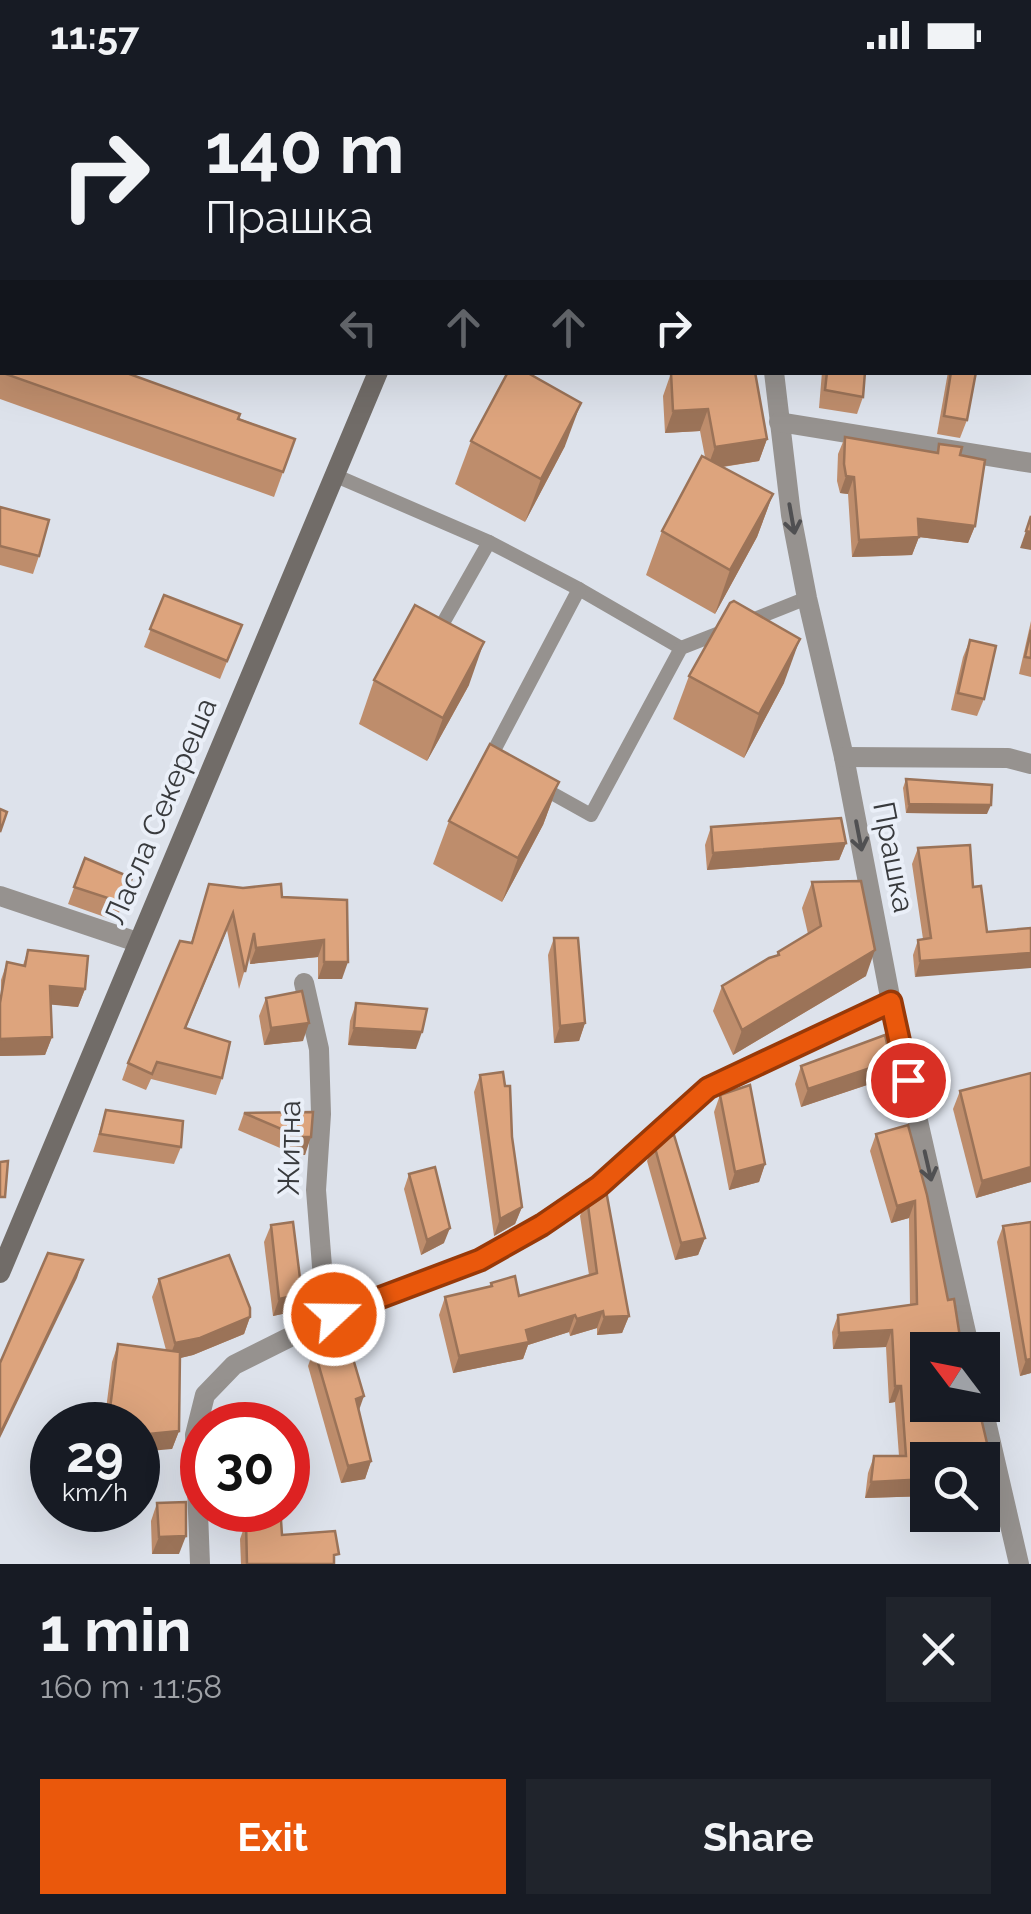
<!DOCTYPE html>
<meta charset="utf-8">
<style>
body{margin:0;font-family:Raleway,sans-serif;background:#20242c;color:#f1f3f6;height:100vh;display:flex;flex-direction:column;font-size:38px;white-space:nowrap}
*{box-sizing:border-box;margin:0}
p{font-size:32px;color:#9ea1a6}
.icon{flex:none;width:55px;height:55px;fill:none;stroke:currentColor;stroke-width:2;stroke-linecap:round;stroke-linejoin:round}
.map{position:relative;height:1494px;overflow:hidden}
.drawer{display:flex;flex-direction:column;background:#171b24;flex:1}
.drawer>*{flex:none}
.top-card{position:absolute;left:0px;top:0px;width:1032px;height:305px;box-shadow:0 10px 40px #0002;background:#171b24;color:#f1f3f6;overflow:hidden}
.needle{width:65px;rotate:302deg}
.controls{position:absolute;left:910px;top:1262px;display:grid;gap:20px}
.controls a{display:grid;place-items:center;width:90px;height:90px;border-radius:0px;background:#171b24;box-shadow:0 10px 40px #0002;font-size:50px}
.speed{position:absolute;left:30px;top:1332px;display:flex;gap:20px;font-size:50px;font-weight:700;text-align:center}
.speed>*{display:grid;place-content:center;width:130px;height:130px;border-radius:50%;background:#171b24;box-shadow:0 10px 40px #0002;line-height:1}
.speed small{font-size:25px;font-weight:400}
.speed .limit{border:15px solid #d22;background:#fff;color:#111}
.pin{position:absolute;display:grid;place-items:center;width:85px;height:85px;color:#fff;margin:-42px;border:5px solid #fff;border-radius:50%;box-shadow:0 2px 10px #0007}
.me{position:absolute;width:110px;margin:-55px;rotate:69deg;stroke-linejoin:round;filter:drop-shadow(0 0 8px #0008)}
.turn{display:flex;align-items:center;gap:35px;height:210px;padding:0 40px;font-size:45px}
.turn .icon{width:130px;height:130px;stroke-width:2.5}
.turn b{display:block;font-size:70px;line-height:85px}
.lanes{display:flex;align-items:center;height:95px;padding:0 40px;background:#0003;justify-content:center;gap:50px;direction:ltr}
.lanes .off{opacity:.35}
.round{display:grid;place-items:center;flex:none;width:105px;height:105px;border-radius:0px;background:#20242c}
.headline{display:flex;align-items:center;justify-content:space-between;height:170px;padding:0 40px}
h1{font-size:60px;font-weight:700;line-height:75px}
.action{display:flex;gap:20px;margin-top:auto;padding:20px 40px}
.action a{flex:1;height:115px;border-radius:0px;background:#ea580c;color:#fff;font-size:40px;font-weight:700;line-height:115px;text-align:center}
.action a+a{background:#20242c;color:#f1f3f6}
.status{display:flex;justify-content:space-between;align-items:center;height:70px;padding:0 50px;background:#171b24;direction:ltr}
.status svg{height:28px;fill:currentColor}
.map>svg:first-child{display:block}
</style>
<div class="status"><b>11:57</b><svg viewBox="0 0 49 12"><path d="M0 12V9h3v3zM5 12V6h3v6zM10 12V3h3v9zM15 12V0h3v12zM26 1h20v11H26zM47 4h2v5h-2z"/></svg></div>
<div class="map">
<svg width="1031" height="1494" viewBox="0 0 1031 1494">
<rect width="100%" height="100%" fill="#dde2eb"/>
<g fill="none" stroke-linecap="round" stroke-linejoin="round">
<g stroke="#96928f" stroke-width="14">
<path d="M334,405L489,472"/>
<path d="M579,519L681,578"/>
<path d="M747,552L807,528"/>
<path d="M439,560L489,472L579,519L490,688"/>
<path d="M539,716L591,745L681,578L727,560"/>
</g>
<g stroke="#96928f" stroke-width="20">
<path d="M815,2V0"/>
<path d="M1030,153H1031"/>
<path d="M774,302L791,445L807,528L844,687L891,932L970,1280"/>
<path d="M779,352L1031,393"/>
<path d="M844,687L1008,688L1031,694"/>
<path d="M0,826L137,872"/>
<path d="M304,913L319,979L321,1044L316,1120L323,1209L334,1245"/>
<path d="M982,1334L1019,1494"/>
<path d="M200,1494L195,1365L205,1325L234,1295L334,1245L480,1190L542,1155L599,1116L708,1018L891,932"/>
</g>
<g stroke="#716c68" stroke-width="20">
<path d="M505,2L506,0"/>
<path d="M0,1203L378,302"/>
</g>
</g>
<g fill="#be8d6c">
<path d="M1031,37V109H1030Z"/>
<path d="M0,259L295,369L274,427L0,329Z"/>
<path d="M822,302H865L863,327L857,344L819,338Z"/>
<path d="M948,302H976L967,350L960,368L937,364Z"/>
<path d="M671,303L767,369L759,391L723,397L773,424L757,467L715,544L646,505L662,461L705,387L700,361L665,363L663,326Z"/>
<path d="M845,367L936,382L939,374L960,385L975,456L968,473L919,467L912,485L852,487L848,424L840,423L837,411L838,384Z"/>
<path d="M471,371L565,376L525,452L455,414Z"/>
<path d="M0,437L39,486L33,504L0,495Z"/>
<path d="M164,525L242,555L220,609L144,577Z"/>
<path d="M1031,551V607L1019,604Z"/>
<path d="M970,570L984,629L977,646L951,640L963,587Z"/>
<path d="M689,606L784,613L744,688L673,649Z"/>
<path d="M374,610L469,615L427,691L359,654Z"/>
<path d="M906,709L987,744L906,743L903,718Z"/>
<path d="M559,712L543,755L502,832L433,794L449,751Z"/>
<path d="M711,757L846,773L839,790L707,800L705,775Z"/>
<path d="M970,775L915,907L913,885L918,870L923,869L912,794L918,778Z"/>
<path d="M85,788L132,808L116,851L68,834Z"/>
<path d="M812,812L866,906L733,985L713,941L722,916L777,886L778,882L808,864L802,838Z"/>
<path d="M209,814L282,827L347,830L342,909H318V887L250,894L249,886L239,919L227,860L186,958L222,1008L216,1025L151,1009L146,1020L122,1010L128,993L191,873Z"/>
<path d="M554,868L585,953L579,971L554,973L548,885Z"/>
<path d="M28,880L85,919L78,937L51,934L52,967L45,985L0,986L1,910L7,892L23,895Z"/>
<path d="M266,928L303,971L264,975L259,946Z"/>
<path d="M356,933L416,979L348,975L350,951Z"/>
<path d="M801,996L885,1009L801,1037L795,1014Z"/>
<path d="M1031,1003V1112L976,1128L953,1039L960,1021Z"/>
<path d="M480,1005L512,1067L522,1137L515,1154L494,1166L474,1022Z"/>
<path d="M720,1025L765,1094L759,1112L729,1120L714,1042Z"/>
<path d="M106,1040L181,1077L174,1094L93,1082Z"/>
<path d="M313,1042L305,1085L294,1084L238,1060L244,1043Z"/>
<path d="M908,1055L928,1280L995,1407L989,1423L982,1424V1390H928V1426L865,1428L868,1403L874,1386H899L895,1332L889,1333L886,1277L833,1279L832,1262L838,1245L910,1235L909,1148L891,1153L870,1081L876,1064Z"/>
<path d="M654,1074L705,1168L698,1185L675,1190L647,1091Z"/>
<path d="M409,1104L444,1173L421,1185L404,1119Z"/>
<path d="M587,1128L629,1246L622,1263L597,1265V1258L570,1266L569,1262L528,1275L523,1289L453,1303L439,1245L445,1227L490,1217L491,1213L519,1226L589,1205L580,1146Z"/>
<path d="M271,1155L296,1241L273,1246L264,1172Z"/>
<path d="M1003,1156L1031,1303L1020,1306L997,1172Z"/>
<path d="M159,1209L250,1247L244,1264L193,1285L180,1288L179,1361L172,1379L138,1355H104L112,1292L118,1274L166,1280L152,1227Z"/>
<path d="M314,1279L358,1341L371,1391L365,1409L341,1413L308,1296Z"/>
<path d="M157,1433L179,1484H152L151,1451Z"/>
<path d="M246,1452L282,1465L335,1494H241L240,1469Z"/>
</g>
<g fill="#9b7358">
<path d="M484,0L483,2H418L419,1Z"/>
<path d="M581,333L565,376L525,452L541,409Z"/>
<path d="M708,339L700,361L665,363L673,341Z"/>
<path d="M767,369L759,391L707,399L715,377Z"/>
<path d="M846,406L854,407L848,424L840,423Z"/>
<path d="M773,424L757,467L715,544L730,500Z"/>
<path d="M918,449L975,456L968,473L919,467L912,485L852,487L859,470Z"/>
<path d="M1026,461L1031,462V480L1020,478Z"/>
<path d="M800,569L784,613L744,688L759,644Z"/>
<path d="M484,572L469,615L427,691L443,648Z"/>
<path d="M559,712L543,755L502,832L518,788Z"/>
<path d="M909,734L991,735L987,744L906,743Z"/>
<path d="M846,773L839,790L707,800L713,783Z"/>
<path d="M324,870L318,887L250,894L256,878Z"/>
<path d="M875,880L866,906L733,985L742,960Z"/>
<path d="M1031,883V898L915,907L920,891Z"/>
<path d="M324,892H348L342,909H318Z"/>
<path d="M50,916L85,919L78,937L44,934Z"/>
<path d="M309,953L303,971L264,975L271,958Z"/>
<path d="M585,953L579,971L554,973L560,956Z"/>
<path d="M354,958L422,962L416,979L348,975Z"/>
<path d="M52,967L45,985L0,986V969Z"/>
<path d="M891,991L885,1009L801,1037L808,1019Z"/>
<path d="M300,1067H311L305,1085L294,1084Z"/>
<path d="M765,1094L759,1112L729,1120L735,1102Z"/>
<path d="M1031,1097V1112L976,1128L982,1111Z"/>
<path d="M915,1131L909,1148L891,1153L897,1136Z"/>
<path d="M522,1137L515,1154L494,1166L500,1149Z"/>
<path d="M450,1158L444,1173L421,1185L427,1170Z"/>
<path d="M705,1168L698,1185L675,1190L681,1173Z"/>
<path d="M83,1190L77,1208L0,1368V1364Z"/>
<path d="M302,1224L296,1241L273,1246L279,1229Z"/>
<path d="M603,1241L597,1258L570,1266L577,1249Z"/>
<path d="M575,1245L569,1262L528,1275L523,1289L453,1303L459,1286L526,1260Z"/>
<path d="M629,1246L622,1263L597,1265L604,1247Z"/>
<path d="M250,1247L244,1264L193,1285L168,1291L175,1273Z"/>
<path d="M892,1260L886,1277L833,1279L839,1263Z"/>
<path d="M1031,1289V1303L1020,1306L1026,1290Z"/>
<path d="M895,1316H901L895,1332L889,1333Z"/>
<path d="M364,1326L358,1343L356,1329Z"/>
<path d="M179,1361L172,1379L138,1382V1365Z"/>
<path d="M371,1391L365,1409L341,1413L348,1396Z"/>
<path d="M982,1407H995L989,1423L982,1424Z"/>
<path d="M928,1409V1426L865,1428L871,1412Z"/>
<path d="M186,1466L179,1484H152L159,1467Z"/>
</g>
<g fill="#dda47d" stroke="#9b7358" stroke-width="2.5">
<path d="M563,0H589L588,2H562Z"/>
<path d="M680,0H786V2H679Z"/>
<path d="M0,259L2,260V302H124L240,344L238,349L295,369L283,402L0,302Z"/>
<path d="M508,302H526L581,333L541,409L471,371Z"/>
<path d="M691,302H755L767,369L715,377L708,339L673,341L671,303Z"/>
<path d="M827,302H865L863,327L825,320Z"/>
<path d="M951,302H976L967,350L944,346Z"/>
<path d="M845,367L938,383L939,374L962,377L960,385L985,390L975,456L918,449L919,467L859,470L854,407L846,406L844,394Z"/>
<path d="M702,386L773,424L730,500L662,461Z"/>
<path d="M0,437L49,450L39,486L0,476Z"/>
<path d="M1031,446V462L1026,461Z"/>
<path d="M164,525L242,555L227,591L150,559Z"/>
<path d="M734,531L800,569L759,644L689,606L730,533Z"/>
<path d="M415,535L484,572L443,648L374,610Z"/>
<path d="M1031,560V588L1025,587Z"/>
<path d="M970,570L996,576L984,629L958,623Z"/>
<path d="M490,674L559,712L518,788L449,751Z"/>
<path d="M906,709L992,715L991,735L909,734Z"/>
<path d="M0,739L7,742L0,762Z"/>
<path d="M841,748L846,773L713,783L711,757Z"/>
<path d="M970,775L973,817L981,816L987,862L1031,858V883L920,891L918,870L931,868L918,778Z"/>
<path d="M85,788L132,808L123,833L74,817Z"/>
<path d="M861,811L875,880L742,960L722,916L769,888L779,885L778,882L821,856L812,812Z"/>
<path d="M209,814L243,818L281,814L282,827L347,830L348,892H324V870L256,878L254,863L245,902L233,843L185,958L230,972L222,1008L157,992L152,1004L128,993L180,871L192,873Z"/>
<path d="M554,868H578L585,953L560,956Z"/>
<path d="M28,880L88,886L85,919L50,916L52,967L0,969V933L7,892L25,896Z"/>
<path d="M302,921L309,953L271,958L266,928Z"/>
<path d="M356,933L427,939L422,962L354,958Z"/>
<path d="M885,965L891,991L808,1019L801,996Z"/>
<path d="M503,1002L505,1016H510L512,1067L522,1137L500,1149L480,1005Z"/>
<path d="M1031,1003V1097L982,1111L960,1021Z"/>
<path d="M750,1015L765,1094L735,1102L720,1025Z"/>
<path d="M106,1040L183,1051L181,1077L100,1064Z"/>
<path d="M313,1042L311,1067H300L244,1043Z"/>
<path d="M908,1055L927,1125L948,1230L954,1229L962,1280H928V1335H978L995,1407H982V1390H928V1409L871,1412L874,1386H906L901,1316H895L892,1260L839,1263L838,1245L917,1234L915,1131L897,1136L876,1064Z"/>
<path d="M674,1065L705,1168L681,1173L654,1074L658,1070Z"/>
<path d="M8,1091L5,1127H0V1092Z"/>
<path d="M435,1097L450,1158L427,1170L409,1104Z"/>
<path d="M605,1115L629,1246L604,1247L603,1241L577,1249L575,1245L526,1260L529,1272L459,1286L445,1227L492,1216L491,1213L515,1206L519,1226L597,1203L587,1128Z"/>
<path d="M293,1152L302,1224L279,1229L271,1155Z"/>
<path d="M1031,1152V1289L1026,1290L1003,1156Z"/>
<path d="M48,1183L83,1190L0,1364V1293Z"/>
<path d="M229,1185L250,1238V1247L200,1268L175,1273L159,1209Z"/>
<path d="M347,1268L364,1326L356,1329L371,1391L348,1396L314,1279Z"/>
<path d="M118,1274L180,1282L179,1361L138,1365V1355H108Z"/>
<path d="M186,1432V1466L159,1467L157,1433Z"/>
<path d="M281,1450L282,1465L335,1461L339,1484L334,1485V1494H247L246,1452Z"/>
</g>
<defs><path id="oneway-shaft" d="M-6 0H5M1.5-3L5.5 0L1.5 3" fill="none" stroke-width="1.6" stroke-linecap="round" stroke-linejoin="round" transform="scale(2.5)"/></defs>
<g stroke="#505052">
<use href="#oneway-shaft" transform="translate(792 449) rotate(80)"/>
<use href="#oneway-shaft" transform="translate(859 766) rotate(79)"/>
<use href="#oneway-shaft" transform="translate(928 1096) rotate(77)"/>
</g>
<g fill="none" stroke-linecap="round" stroke-linejoin="round">
<defs>
<path id="route" d="M334,1245L480,1190L542,1155L599,1116L708,1018L891,932L908,1010"/>
</defs>
<use href="#route" stroke="#983908" stroke-width="25"/>
<use href="#route" stroke="#ea580c" stroke-width="18"/>
</g>
<g text-anchor="middle" dominant-baseline="central" stroke-width="8" stroke-linejoin="round" paint-order="stroke">
<g font-size="30" fill="#383a3d" stroke="#eaeff8">
<text transform="translate(160 741) rotate(-67)">Ласла Секереша</text>
<text transform="translate(894 787) rotate(79)">Прашка</text>
<text transform="translate(289 1078) rotate(-89)">Житна</text>
</g>
</g>
</svg>
<div class="controls">
<a><svg class="needle" viewBox="-14 -14 28 28"><path d="M0-13l5 13h-10z" fill="#e53935"/><path d="M0 13l5-13h-10z" fill="#9ea1a6"/></svg></a>
<a><svg class="icon" aria-label="search" viewBox="0 0 24 24"><circle cx="10" cy="10" r="6"/><path d="M15 15l6 6"/></svg></a>
</div>
<div class="speed"><div>29<small>km/h</small></div><div class="limit">30</div></div>
<div class="pin" style="left:908px;top:1010px;background:#d93025"><svg class="icon" aria-label="arrive" viewBox="0 0 24 24"><path d="M6 21V4h12l-3 4 3 4H6"/></svg></div>
<svg class="me" style="left:334px;top:1245px" viewBox="-20 -20 40 40"><circle r="17" fill="#ea580c" stroke="#fff" stroke-width="3"/><path d="M0-11L8 9 0 5-8 9z" fill="#fff"/></svg>
<div class="top-card">
<div class="turn"><svg class="icon" aria-label="right" viewBox="0 0 24 24"><path d="M7 20v-9h11M14 6l5 5-5 5"/></svg><div><b>140 m</b>Прашка</div></div>
<div class="lanes"><svg class="icon off" aria-label="left" viewBox="0 0 24 24"><path d="M17 20v-9H6M10 6l-5 5 5 5"/></svg><svg class="icon off" aria-label="ahead" viewBox="0 0 24 24"><path d="M12 20V5M6 11l6-6 6 6"/></svg><svg class="icon off" aria-label="ahead" viewBox="0 0 24 24"><path d="M12 20V5M6 11l6-6 6 6"/></svg><svg class="icon" aria-label="right" viewBox="0 0 24 24"><path d="M7 20v-9h11M14 6l5 5-5 5"/></svg></div>
</div>
</div>
<section class="drawer">
<div class="headline"><div><h1>1 min</h1><p>160 m · 11:58</p></div><a class="round"><svg class="icon" aria-label="close" viewBox="0 0 24 24"><path d="M6 6l12 12M18 6L6 18"/></svg></a></div>
<div class="action"><a>Exit</a><a>Share</a></div>
</section>
